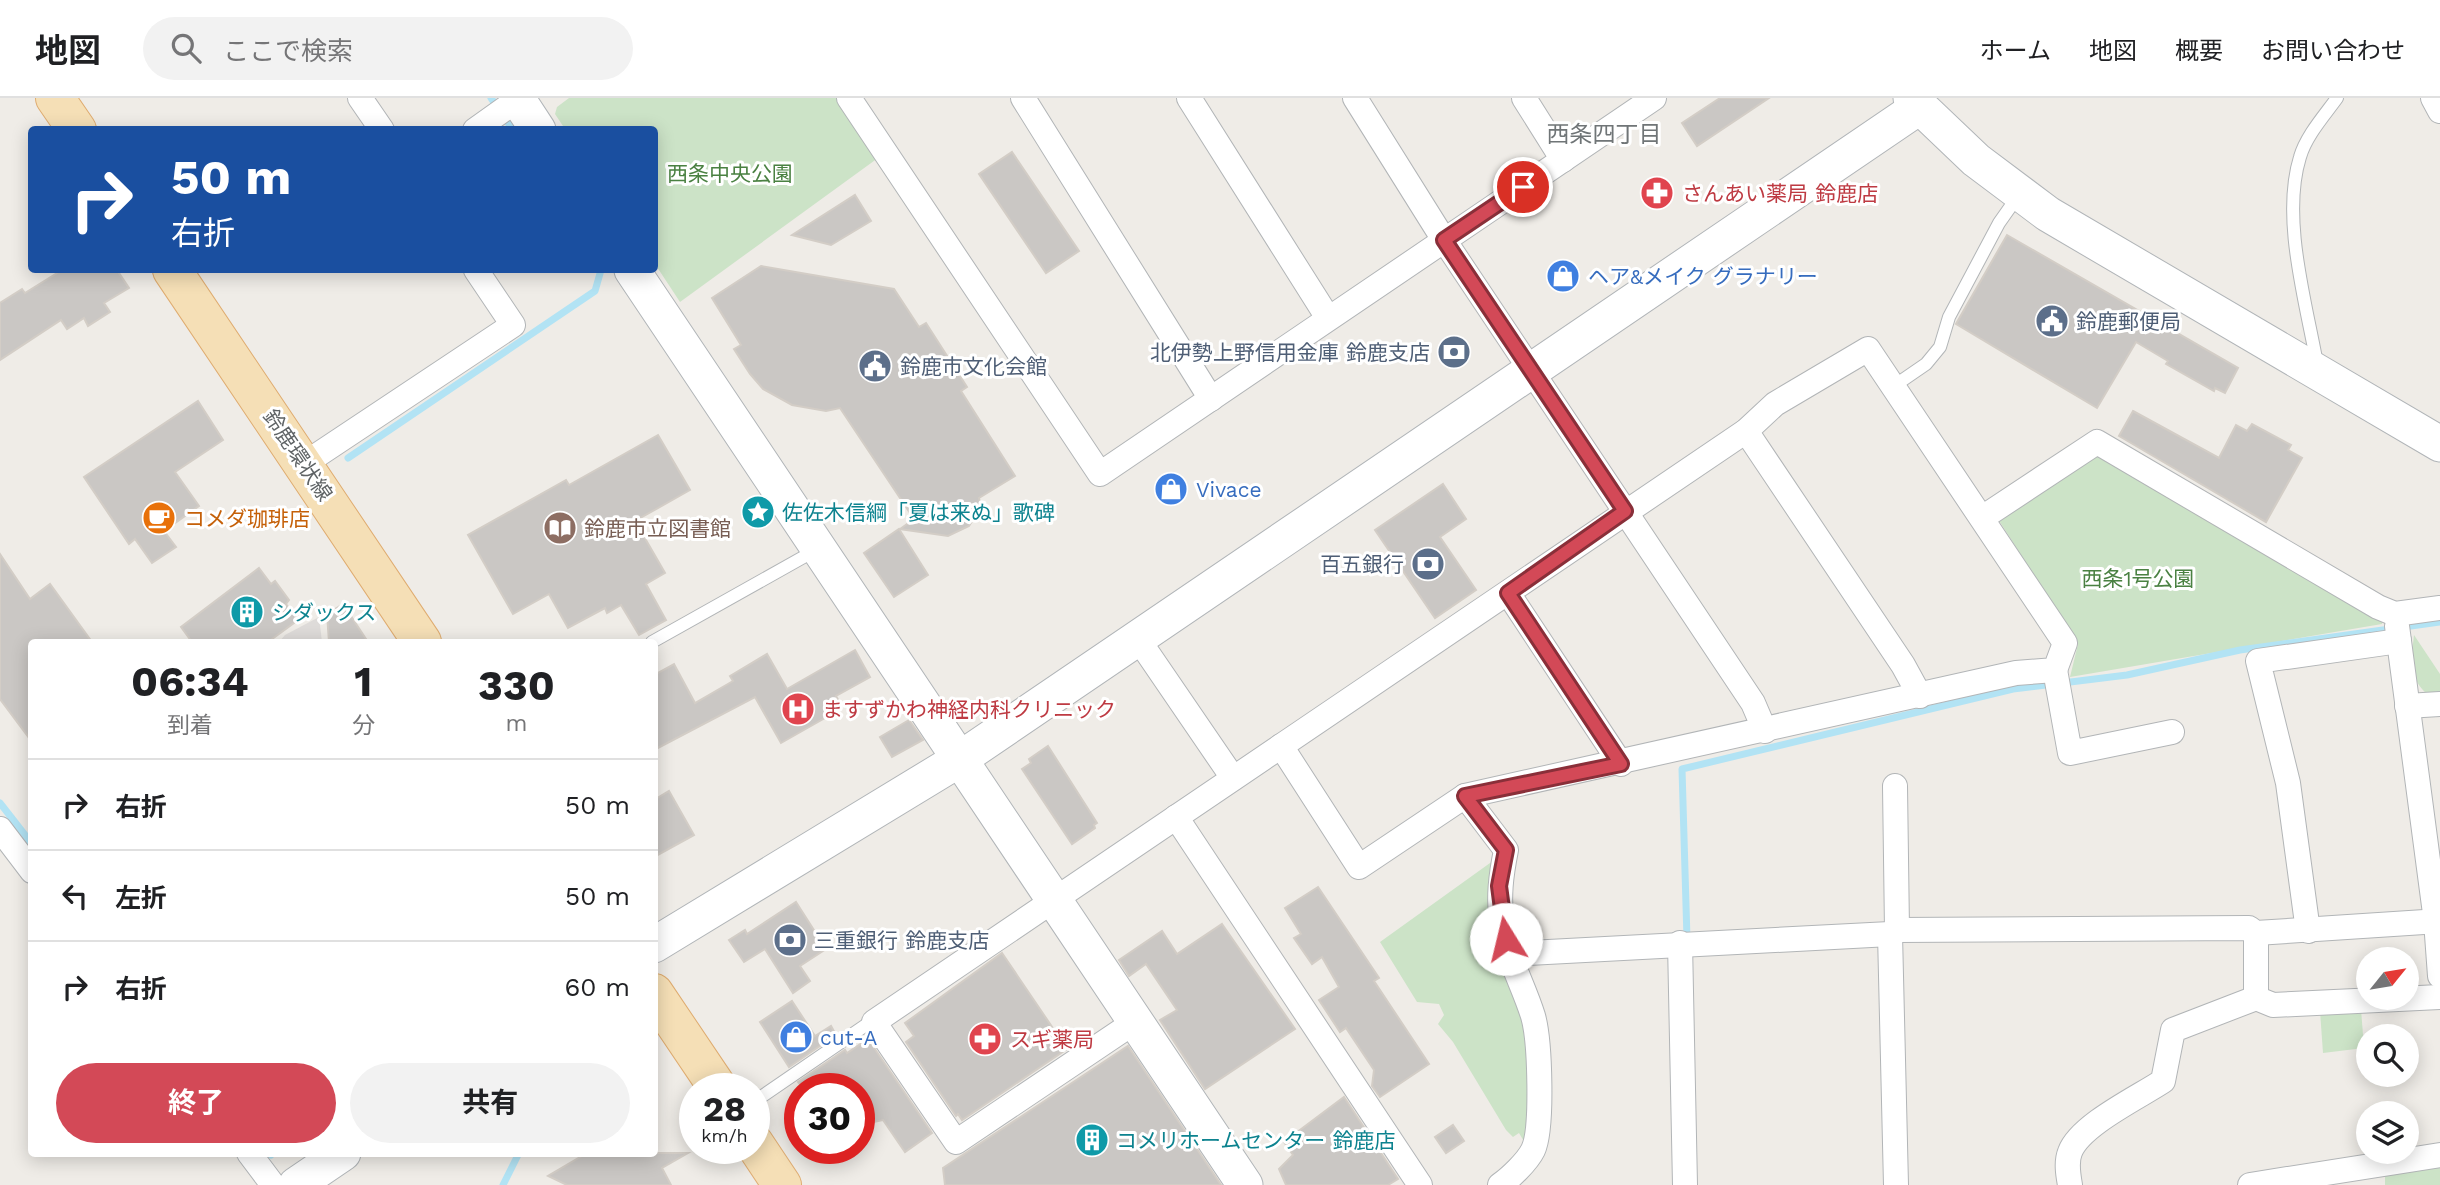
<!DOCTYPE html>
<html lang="ja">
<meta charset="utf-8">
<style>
body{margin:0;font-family:"Work Sans","Noto Sans JP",sans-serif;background:#f2f2f2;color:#202124;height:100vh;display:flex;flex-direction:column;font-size:26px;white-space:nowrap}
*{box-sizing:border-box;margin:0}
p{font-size:23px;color:#757577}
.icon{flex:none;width:38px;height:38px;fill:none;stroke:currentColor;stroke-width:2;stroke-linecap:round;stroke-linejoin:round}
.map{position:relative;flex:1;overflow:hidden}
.side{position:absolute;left:28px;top:541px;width:630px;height:518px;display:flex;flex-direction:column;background:#fff;border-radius:7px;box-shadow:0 4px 18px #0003}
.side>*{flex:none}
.banner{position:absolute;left:28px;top:28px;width:630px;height:147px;border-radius:7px;box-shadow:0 4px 18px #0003;background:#1a4fa0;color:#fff;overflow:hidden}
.needle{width:46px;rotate:60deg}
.tools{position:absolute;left:2356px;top:849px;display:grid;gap:14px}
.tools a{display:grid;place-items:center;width:63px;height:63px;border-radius:50%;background:#fff;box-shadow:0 4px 18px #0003;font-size:35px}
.speed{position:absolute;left:679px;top:975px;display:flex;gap:14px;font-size:35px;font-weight:700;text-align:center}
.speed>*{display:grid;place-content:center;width:91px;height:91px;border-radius:50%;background:#fff;box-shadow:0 4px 18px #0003;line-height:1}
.speed small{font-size:18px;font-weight:400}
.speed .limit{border:10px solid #d22;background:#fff;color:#111}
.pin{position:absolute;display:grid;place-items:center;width:60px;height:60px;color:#fff;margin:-30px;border:4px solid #fff;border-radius:50%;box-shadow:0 2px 7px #0007}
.me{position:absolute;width:77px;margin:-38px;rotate:351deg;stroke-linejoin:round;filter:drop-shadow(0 0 5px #0008)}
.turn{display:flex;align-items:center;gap:24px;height:147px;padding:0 28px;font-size:32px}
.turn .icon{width:91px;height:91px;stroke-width:2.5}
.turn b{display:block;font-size:49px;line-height:60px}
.eta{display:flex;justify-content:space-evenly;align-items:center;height:119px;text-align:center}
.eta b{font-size:42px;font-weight:700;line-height:49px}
.button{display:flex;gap:14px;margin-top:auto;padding:14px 28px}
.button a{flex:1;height:80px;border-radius:42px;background:#d34957;color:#fff;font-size:28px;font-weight:700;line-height:80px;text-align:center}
.button a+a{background:#f2f2f2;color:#202124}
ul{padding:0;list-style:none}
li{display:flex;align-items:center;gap:21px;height:91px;padding:0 28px;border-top:2px solid #e0e0e0}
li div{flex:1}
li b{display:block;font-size:26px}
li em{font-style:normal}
header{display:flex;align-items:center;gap:42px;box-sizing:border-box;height:98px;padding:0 35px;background:#fff;border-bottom:2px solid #e0e0e0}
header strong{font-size:33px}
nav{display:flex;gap:38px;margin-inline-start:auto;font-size:24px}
.search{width:490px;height:63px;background:#f2f2f2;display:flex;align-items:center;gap:18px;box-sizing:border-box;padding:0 24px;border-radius:38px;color:#757577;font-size:26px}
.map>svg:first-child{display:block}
</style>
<header>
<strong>地図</strong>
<div class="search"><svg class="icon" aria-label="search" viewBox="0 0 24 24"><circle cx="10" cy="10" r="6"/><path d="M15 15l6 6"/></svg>ここで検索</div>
<nav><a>ホーム</a><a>地図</a><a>概要</a><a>お問い合わせ</a></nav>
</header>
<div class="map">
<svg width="2440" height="1087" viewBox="0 0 2440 1087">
<rect width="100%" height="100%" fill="#efece7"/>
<path fill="#dedbd9" d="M319,519L322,544H279L285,537Z"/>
<g fill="#cce3c7">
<path d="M569,0H840L878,60L680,204L655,166L654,32L565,31L555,16L557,9Z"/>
<path d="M2096,356L2383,522L2382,526L2070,579L2078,546L1998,421Z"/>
<path d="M2414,537L2440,576V597L2429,598C2407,578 2411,564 2414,537Z"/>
<path d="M1497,760L1532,950L1525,1045L1519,1035L1513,1039L1506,1032L1453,944L1438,926L1444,917L1439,906L1417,904L1380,844Z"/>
<path d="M2361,911L2364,950L2323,955L2320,913Z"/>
<path d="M2440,1062V1087H2385V1069Z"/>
</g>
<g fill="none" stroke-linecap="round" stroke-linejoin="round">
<g stroke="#b2e3f4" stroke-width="7">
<path d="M491,0L513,32"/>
<path d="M348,360L595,193L601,172"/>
<path d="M0,705L32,746"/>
<path d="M1687,841L1682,671L2013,591L2127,577L2240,552L2440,524"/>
<path d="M269,1055L271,1057"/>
<path d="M503,1087L519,1055"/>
</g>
</g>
<g fill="#cac7c4" stroke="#d3cdc6" stroke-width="2">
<path d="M1720,0H1769L1697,48L1682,25Z"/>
<path d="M1012,54L1079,153L1046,175L979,76Z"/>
<path d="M855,97L871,123L831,147L792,137Z"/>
<path d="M2007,137L2238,270L2225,295L2215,290L2214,293L2166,266L2168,263L2136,244L2097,310L1956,226Z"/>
<path d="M761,168L894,191L919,229L926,225L967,289L961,293L1015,378L979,400L981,409L969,428L948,438L900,431L914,421L840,310L826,313L792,307L763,291L750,276L734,251L741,247L712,200Z"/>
<path d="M62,172H117L129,190L104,205L110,214L88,228L84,220L67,231L61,222L0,262V205L22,191L25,195Z"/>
<path d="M198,303L223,342L175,374L199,408L164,433L176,449L152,465L135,441L129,446L84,379Z"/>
<path d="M2133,313L2219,360L2236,327L2247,333L2252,326L2291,347L2288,352L2302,360L2266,424L2119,338Z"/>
<path d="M658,337L690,392L635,423L665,475L646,486L666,522L639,537L621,507L607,515L605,510L568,530L549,496L513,516L468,437L566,382L569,387Z"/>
<path d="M1443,386L1466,421L1440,439L1476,492L1435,520L1375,432Z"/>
<path d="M899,431L928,477L894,499L864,455Z"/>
<path d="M0,456L30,501L50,486L92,544H32V644L0,601Z"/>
<path d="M259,470L271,486L275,483L289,502L286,506L298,522L268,544H192L181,529Z"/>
<path d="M343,506L368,544H329L327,516Z"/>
<path d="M855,552L870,579L836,598L841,607L830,613L832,616L781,645L755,599L654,652V577L674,566L695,605L733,583L730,578L767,556L787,591Z"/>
<path d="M909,622L923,642L892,659L880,639Z"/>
<path d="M1048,648L1097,725L1094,727L1095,730L1072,746L1022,671L1031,665L1029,661Z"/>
<path d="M669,693L694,737L654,759V702Z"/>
<path d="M1318,789L1379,880L1374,883L1429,966L1380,999L1372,988L1374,972L1346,930L1340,934L1319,902L1339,889L1322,859L1312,866L1294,840L1301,836L1285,810Z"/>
<path d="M796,804L826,851L800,868L810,883L793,895L765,851L744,864L729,842L745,832L747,836Z"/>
<path d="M1222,826L1295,931L1205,991L1160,922L1177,912L1146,866L1129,878L1119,862L1162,833L1177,856Z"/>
<path d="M1002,855L1067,951L962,1022L958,1016L956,1018L906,944L914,938L905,925Z"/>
<path d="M792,903L815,938L831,928L836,937L789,969L760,924Z"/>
<path d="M868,941L932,1035L905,1054L883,1022L859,1027V990H803L798,984L845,952L847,955Z"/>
<path d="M1128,948L1221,1087H945L943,1070Z"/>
<path d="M1344,999L1398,1081L1388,1087H1286L1279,1071L1293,1057L1284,1044Z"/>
<path d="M1453,1027L1464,1043L1446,1055L1435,1039Z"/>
<path d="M587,1055H688L662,1070L671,1087H567L548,1078Z"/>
</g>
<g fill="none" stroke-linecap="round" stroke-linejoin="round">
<defs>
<g id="lane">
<path d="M2317,266C2306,204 2281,120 2300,59C2306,38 2324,18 2337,0"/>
<path d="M1894,288L1926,266L1940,249L1949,219L1999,125L2018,98"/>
<path d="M652,544L816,452"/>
<path d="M761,999L866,927L874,924"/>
</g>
<g id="street">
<path d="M360,0L382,32"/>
<path d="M849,0L1100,376L1654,0"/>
<path d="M1023,0L1211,301"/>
<path d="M1189,0L1328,220"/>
<path d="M1355,0L1444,142L1753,605L1765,633"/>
<path d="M1524,0L1563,62"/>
<path d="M2433,0L2440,13"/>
<path d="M475,32L520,0"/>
<path d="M1746,333L1903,567L1920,598"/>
<path d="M304,366L513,227L476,172"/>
<path d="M1982,420L2097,344L2378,509L2395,516L2440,510"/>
<path d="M1508,495L1621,666"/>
<path d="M2397,528L2436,823L2440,878"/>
<path d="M1138,541L1233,680"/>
<path d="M2055,572L2070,655L2172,634"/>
<path d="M2407,608L2440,606"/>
<path d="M1281,648L1359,769L1465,698"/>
<path d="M1895,688L1897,832"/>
<path d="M1176,719L1420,1087"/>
<path d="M0,731L32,773"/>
<path d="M2308,833L2288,685L2258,563L2399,543"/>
<path d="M1890,836L1896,1087"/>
<path d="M1680,845L1685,1087"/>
<path d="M1509,856L1890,836L1897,832L2249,830L2256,835L2440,823"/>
<path d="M2256,900L2273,907L2440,899"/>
<path d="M1136,923L956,1044L874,924L1746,333L1775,306L1868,251L2065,545L2055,572L2016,575L1465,698L1506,752C1501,777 1498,800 1502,826C1508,862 1523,886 1533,918C1540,942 1543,1031 1533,1052C1527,1064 1510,1080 1500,1087"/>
<path d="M249,1055L273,1087"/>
<path d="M2070,1087C2068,1076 2066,1064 2070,1054C2080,1027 2139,999 2163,983L2173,932L2256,900V835"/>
<path d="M2250,1087L2440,1057"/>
</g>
<g id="secondary">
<path d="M517,0L538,32"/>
<path d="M1911,0L1976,62L2048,116L2440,346"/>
<path d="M632,172L1245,1087"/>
<path d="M654,847L960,661L1919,9"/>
<path d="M296,1087L343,1055"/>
</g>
<g id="primary">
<path d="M55,0L77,32"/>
<path d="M172,172L422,544"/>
<path d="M654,895L718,990"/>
<path d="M754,1045L782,1087"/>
</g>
</defs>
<use href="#lane" stroke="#b2b5b7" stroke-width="14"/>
<use href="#street" stroke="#b2b5b7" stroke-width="26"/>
<use href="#secondary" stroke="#b1b5b8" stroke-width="37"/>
<use href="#primary" stroke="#dfac70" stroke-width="40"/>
<use href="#lane" stroke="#fff" stroke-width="12"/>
<use href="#street" stroke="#fff" stroke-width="24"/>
<use href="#secondary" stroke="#fff" stroke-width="35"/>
<use href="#primary" stroke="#f5dfb6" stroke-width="38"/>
</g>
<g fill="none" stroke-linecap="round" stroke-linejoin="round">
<defs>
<path id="route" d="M1506,841L1499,788L1506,752L1465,698L1621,666L1508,495L1625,413L1444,142L1523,89"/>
</defs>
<use href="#route" stroke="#892f39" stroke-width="18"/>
<use href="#route" stroke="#d34957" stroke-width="12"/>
</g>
<defs>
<symbol id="pharmacy-disc" viewBox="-11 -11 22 22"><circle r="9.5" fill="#e0444e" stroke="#fff"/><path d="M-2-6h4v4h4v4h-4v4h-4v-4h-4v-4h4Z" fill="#fff"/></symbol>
<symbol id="shop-disc" viewBox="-11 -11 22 22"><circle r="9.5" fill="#3f7fe0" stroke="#fff"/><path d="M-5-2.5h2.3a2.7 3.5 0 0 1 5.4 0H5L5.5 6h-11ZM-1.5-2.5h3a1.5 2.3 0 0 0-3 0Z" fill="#fff"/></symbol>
<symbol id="civic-disc" viewBox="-11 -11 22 22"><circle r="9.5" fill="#5c6f8a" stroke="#fff"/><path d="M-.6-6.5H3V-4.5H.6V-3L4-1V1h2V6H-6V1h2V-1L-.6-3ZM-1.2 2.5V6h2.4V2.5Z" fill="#fff"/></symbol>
<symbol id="bank-disc" viewBox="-11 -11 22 22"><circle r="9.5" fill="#5c6f8a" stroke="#fff"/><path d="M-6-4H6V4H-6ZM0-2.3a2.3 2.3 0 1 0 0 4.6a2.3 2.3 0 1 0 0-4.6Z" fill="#fff"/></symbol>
<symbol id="sight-disc" viewBox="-11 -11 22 22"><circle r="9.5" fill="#0f9aa8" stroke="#fff"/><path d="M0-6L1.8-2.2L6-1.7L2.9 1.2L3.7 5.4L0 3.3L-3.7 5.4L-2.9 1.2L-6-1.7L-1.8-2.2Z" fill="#fff"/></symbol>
<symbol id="cafe-disc" viewBox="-11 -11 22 22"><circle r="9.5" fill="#e8710a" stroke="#fff"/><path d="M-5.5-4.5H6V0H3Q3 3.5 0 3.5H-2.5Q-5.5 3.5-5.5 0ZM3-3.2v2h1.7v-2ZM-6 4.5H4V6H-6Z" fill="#fff"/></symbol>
<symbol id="library-disc" viewBox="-11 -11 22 22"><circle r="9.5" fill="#8d6e63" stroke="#fff"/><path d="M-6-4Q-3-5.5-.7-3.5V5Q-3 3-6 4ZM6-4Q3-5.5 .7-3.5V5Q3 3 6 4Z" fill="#fff"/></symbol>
<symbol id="building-disc" viewBox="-11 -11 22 22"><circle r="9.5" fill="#0f9aa8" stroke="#fff"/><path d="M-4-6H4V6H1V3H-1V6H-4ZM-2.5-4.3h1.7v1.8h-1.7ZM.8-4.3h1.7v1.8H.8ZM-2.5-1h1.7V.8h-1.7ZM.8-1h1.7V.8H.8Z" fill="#fff"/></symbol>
<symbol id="hospital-disc" viewBox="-11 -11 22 22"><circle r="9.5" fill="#e0444e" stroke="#fff"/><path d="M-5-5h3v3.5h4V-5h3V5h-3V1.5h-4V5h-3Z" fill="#fff"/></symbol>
</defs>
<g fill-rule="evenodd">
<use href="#pharmacy-disc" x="1638" y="76" width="38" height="38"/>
<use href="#shop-disc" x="1544" y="159" width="38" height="38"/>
<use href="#civic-disc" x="2033" y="204" width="38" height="38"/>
<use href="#bank-disc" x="1435" y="235" width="38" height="38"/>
<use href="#civic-disc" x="856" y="249" width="38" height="38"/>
<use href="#shop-disc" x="1152" y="372" width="38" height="38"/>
<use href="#sight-disc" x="739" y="395" width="38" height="38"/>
<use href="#cafe-disc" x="140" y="401" width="38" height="38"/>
<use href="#library-disc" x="541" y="411" width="38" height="38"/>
<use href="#bank-disc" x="1409" y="447" width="38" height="38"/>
<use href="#building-disc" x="228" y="495" width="38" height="38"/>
<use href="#hospital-disc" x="779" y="592" width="38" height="38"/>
<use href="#bank-disc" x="771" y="823" width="38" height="38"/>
<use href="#shop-disc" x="777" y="920" width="38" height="38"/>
<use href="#pharmacy-disc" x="966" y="922" width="38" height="38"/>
<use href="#building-disc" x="1073" y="1023" width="38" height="38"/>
</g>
<g text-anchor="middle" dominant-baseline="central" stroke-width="6" stroke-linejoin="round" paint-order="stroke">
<g font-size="21" fill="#4a8142" stroke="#fff">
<text x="730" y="75">西条中央公園</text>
<text x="2138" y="480">西条1号公園</text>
</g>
<g font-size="21" fill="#be3a42" stroke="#fff" text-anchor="start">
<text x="1682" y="95">さんあい薬局 鈴鹿店</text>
<text x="822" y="611">ますずかわ神経内科クリニック</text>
<text x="1010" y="941">スギ薬局</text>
</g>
<g font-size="21" fill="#366cbe" stroke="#fff" text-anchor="start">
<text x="1588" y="178">ヘア&amp;メイク グラナリー</text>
<text x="1196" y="391">Vivace</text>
<text x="820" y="939">cut-A</text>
</g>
<g font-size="21" fill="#4e5e75" stroke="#fff" text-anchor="start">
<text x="2076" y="223">鈴鹿郵便局</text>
<text x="1430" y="254" text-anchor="end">北伊勢上野信用金庫 鈴鹿支店</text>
<text x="900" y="268">鈴鹿市文化会館</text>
<text x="1404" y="466" text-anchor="end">百五銀行</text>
<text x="814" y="842">三重銀行 鈴鹿支店</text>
</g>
<g font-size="21" fill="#5f6365" stroke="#fff">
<text transform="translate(298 357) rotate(56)">鈴鹿環状線</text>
</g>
<g font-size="21" fill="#0d838f" stroke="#fff" text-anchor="start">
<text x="782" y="414">佐佐木信綱「夏は来ぬ」歌碑</text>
<text x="272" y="514">シダックス</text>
<text x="1116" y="1042">コメリホームセンター 鈴鹿店</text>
</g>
<g font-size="21" fill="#c56008" stroke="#fff" text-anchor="start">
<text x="184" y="420">コメダ珈琲店</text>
</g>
<g font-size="21" fill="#785e54" stroke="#fff" text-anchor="start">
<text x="584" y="430">鈴鹿市立図書館</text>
</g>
<g font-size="23" fill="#707577" stroke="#fff">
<text x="1604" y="36">西条四丁目</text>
</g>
</g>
</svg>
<div class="tools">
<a><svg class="needle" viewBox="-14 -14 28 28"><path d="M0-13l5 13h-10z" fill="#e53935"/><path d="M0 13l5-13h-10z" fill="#757577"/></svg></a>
<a><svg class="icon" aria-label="search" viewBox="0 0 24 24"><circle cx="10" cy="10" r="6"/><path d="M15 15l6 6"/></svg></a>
<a><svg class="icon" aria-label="layers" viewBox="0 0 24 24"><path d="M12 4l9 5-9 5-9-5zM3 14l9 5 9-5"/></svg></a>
</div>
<div class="speed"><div>28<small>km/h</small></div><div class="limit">30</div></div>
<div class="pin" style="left:1523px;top:89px;background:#d93025"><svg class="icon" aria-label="arrive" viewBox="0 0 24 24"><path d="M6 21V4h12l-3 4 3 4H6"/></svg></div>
<svg class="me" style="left:1506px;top:841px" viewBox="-20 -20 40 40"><circle r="19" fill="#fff"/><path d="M0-13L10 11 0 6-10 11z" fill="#d34957"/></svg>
<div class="banner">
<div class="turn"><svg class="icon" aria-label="right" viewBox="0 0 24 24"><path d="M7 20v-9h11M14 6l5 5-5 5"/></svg><div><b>50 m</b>右折</div></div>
</div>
<section class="side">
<div class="eta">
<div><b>06:34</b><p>到着</p></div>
<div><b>1</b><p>分</p></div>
<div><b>330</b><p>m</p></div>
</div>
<ul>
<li><svg class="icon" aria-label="right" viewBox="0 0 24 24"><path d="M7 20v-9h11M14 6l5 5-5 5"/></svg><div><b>右折</b></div><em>50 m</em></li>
<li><svg class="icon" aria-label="left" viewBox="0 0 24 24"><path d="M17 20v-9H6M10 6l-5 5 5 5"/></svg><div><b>左折</b></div><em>50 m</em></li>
<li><svg class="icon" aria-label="right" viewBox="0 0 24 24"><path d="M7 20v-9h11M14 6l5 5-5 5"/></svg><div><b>右折</b></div><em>60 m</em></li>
</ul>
<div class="button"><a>終了</a><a>共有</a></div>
</section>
</div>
